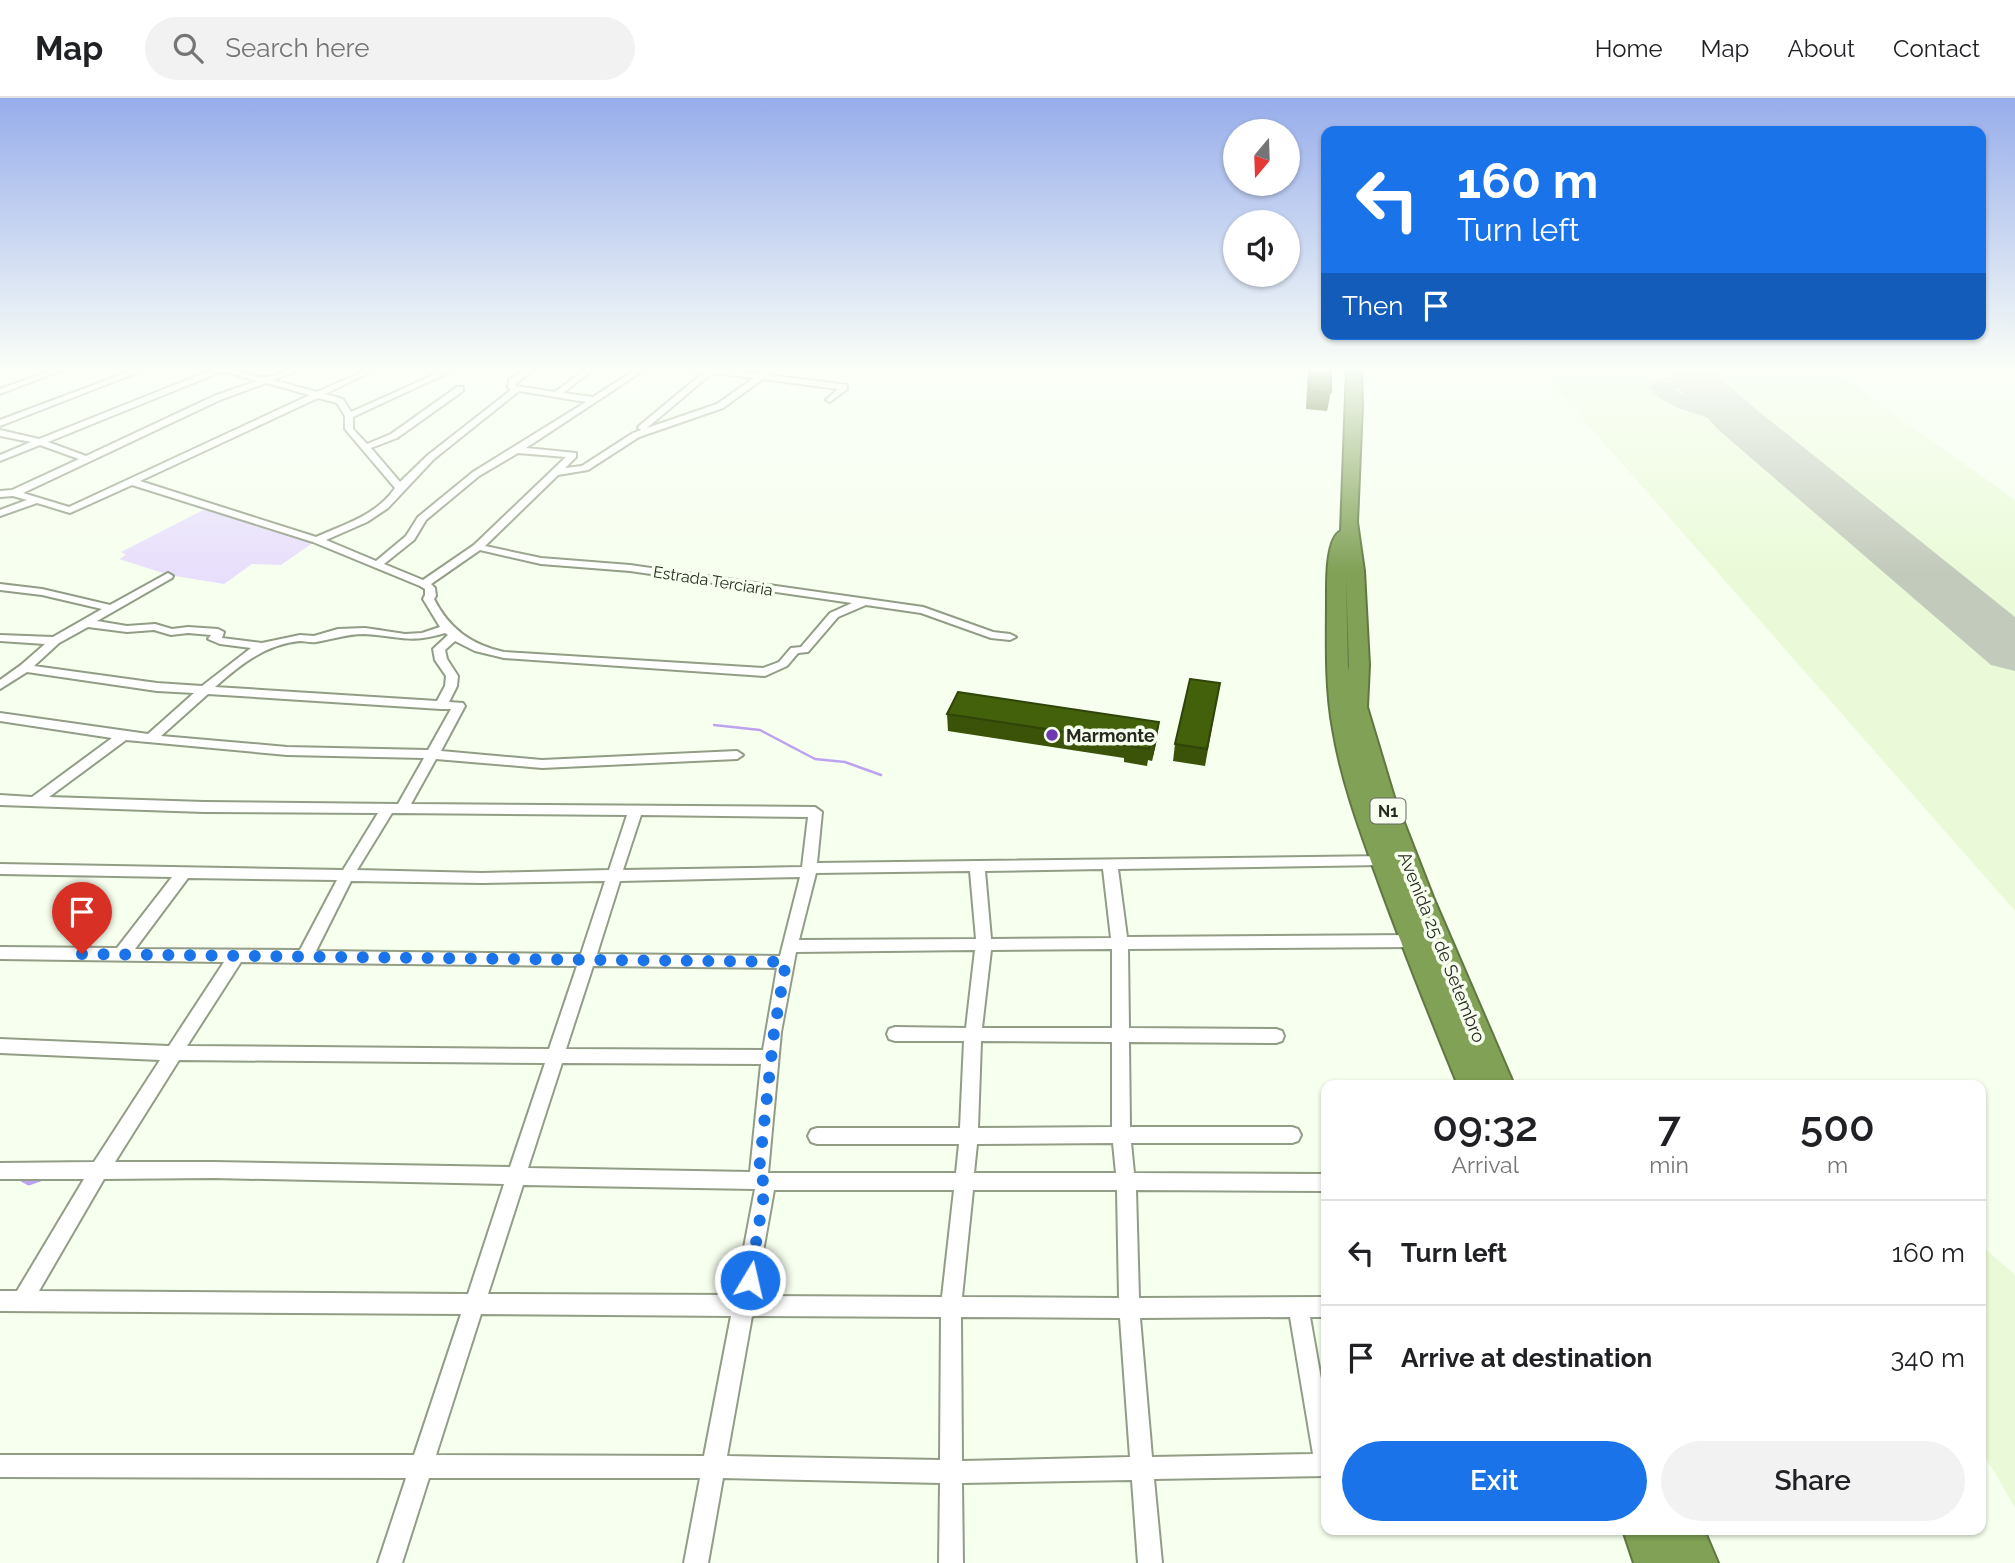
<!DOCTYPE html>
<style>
body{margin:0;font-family:Raleway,sans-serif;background:#f2f2f2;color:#202124;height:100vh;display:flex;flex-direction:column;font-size:26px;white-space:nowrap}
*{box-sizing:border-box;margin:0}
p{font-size:23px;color:#757577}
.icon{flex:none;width:38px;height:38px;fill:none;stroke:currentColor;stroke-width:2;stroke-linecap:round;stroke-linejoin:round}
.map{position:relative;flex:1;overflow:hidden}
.sheet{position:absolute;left:1321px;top:982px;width:665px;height:455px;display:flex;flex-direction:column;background:#fff;border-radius:14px;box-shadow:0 2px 5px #0004}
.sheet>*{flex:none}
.guide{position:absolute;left:1321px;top:28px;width:665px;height:214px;border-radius:14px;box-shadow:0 2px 5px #0004;background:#1a73e8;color:#fff;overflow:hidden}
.needle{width:46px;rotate:199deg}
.tools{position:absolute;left:1223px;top:21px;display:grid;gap:14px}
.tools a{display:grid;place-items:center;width:77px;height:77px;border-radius:50%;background:#fff;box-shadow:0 2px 5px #0004;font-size:35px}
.pin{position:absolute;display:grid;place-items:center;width:60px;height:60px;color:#fff;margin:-72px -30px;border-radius:50% 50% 50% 0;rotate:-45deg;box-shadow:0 0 7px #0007}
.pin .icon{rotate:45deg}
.me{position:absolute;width:77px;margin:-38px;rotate:9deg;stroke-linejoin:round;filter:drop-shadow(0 0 5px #0008)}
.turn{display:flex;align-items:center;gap:24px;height:147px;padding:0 21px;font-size:32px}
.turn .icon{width:91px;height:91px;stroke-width:2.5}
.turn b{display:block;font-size:49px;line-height:60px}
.then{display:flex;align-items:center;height:66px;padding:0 21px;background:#0003;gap:14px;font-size:26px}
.eta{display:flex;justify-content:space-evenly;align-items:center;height:119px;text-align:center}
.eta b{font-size:42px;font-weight:600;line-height:49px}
.action{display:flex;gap:14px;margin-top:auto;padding:14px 21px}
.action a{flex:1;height:80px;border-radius:42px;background:#1a73e8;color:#fff;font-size:28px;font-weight:600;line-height:80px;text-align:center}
.action a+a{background:#f2f2f2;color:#202124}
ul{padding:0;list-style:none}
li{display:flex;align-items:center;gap:21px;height:105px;padding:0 21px;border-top:2px solid #e0e0e0}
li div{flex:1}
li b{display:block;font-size:26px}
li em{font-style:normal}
header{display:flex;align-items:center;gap:42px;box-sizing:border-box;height:98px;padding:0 35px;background:#fff;border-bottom:2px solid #e0e0e0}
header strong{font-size:33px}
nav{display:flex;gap:38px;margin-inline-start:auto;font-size:24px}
.search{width:490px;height:63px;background:#f2f2f2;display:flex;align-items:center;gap:18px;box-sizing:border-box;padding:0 24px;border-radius:38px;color:#757577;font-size:26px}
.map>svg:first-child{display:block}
</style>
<header>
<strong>Map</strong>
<div class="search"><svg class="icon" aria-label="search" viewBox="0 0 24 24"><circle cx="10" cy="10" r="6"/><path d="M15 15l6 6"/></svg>Search here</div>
<nav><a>Home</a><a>Map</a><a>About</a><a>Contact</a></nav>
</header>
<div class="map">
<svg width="2015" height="1465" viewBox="0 0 2015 1465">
<rect width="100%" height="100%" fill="#f7ffef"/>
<g fill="#eafad8">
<path d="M1538,270H1830L2015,402V813Z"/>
<path d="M1981,1147L2015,1177V1410L1981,1351Z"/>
</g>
<path fill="#e8dffc" d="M207,410L317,442L281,467L252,466L224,486L169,477L119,461L126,457L121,454Z"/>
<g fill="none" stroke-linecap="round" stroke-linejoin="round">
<g stroke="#bda2f0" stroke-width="2.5">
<path d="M366,531H379L392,536"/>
<path d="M714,627L760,632L815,661L845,664L881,677"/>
<path d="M184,647L208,650"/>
</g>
<path stroke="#bda2f0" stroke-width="5" d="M18,1079L29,1085L46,1079"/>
<path fill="#c2cabb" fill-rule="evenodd" d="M1698,279L1708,285L1705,289L1672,291L1691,301L1746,319L1749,323L1746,327C1736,330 1677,311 1666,304C1659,301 1654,295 1649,289C1660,275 1682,280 1698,279Z"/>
<path fill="#c2cabb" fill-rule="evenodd" d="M1698,270L1712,273L1757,312L2015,519V573L1991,567L1721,334L1671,283L1678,273Z"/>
<defs>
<g id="street">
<path d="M58,270H68L0,296V291Z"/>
<path d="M139,270H149L0,328V322Z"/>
<path d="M217,270C233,270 247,278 263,279C276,280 289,270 303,270L273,282L317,294L370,270H379L325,296L343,301L351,314L449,270H458L353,319V331L367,346L391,336L457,289H463V293L397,340L371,350L400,384L428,357L511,292L508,290L509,282L527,270H536L516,285V288L555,294L587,270H595L563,295L593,299L638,270H647L526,350L576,355V359L565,370L582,368L633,335L641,332L638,330L639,328L704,274L690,272L689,270H717L759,276L769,270H777L768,277L847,287V291L830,304L826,302L838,291L763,281L723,310L639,339L588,372L558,377L485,448L541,460L630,467L923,509L993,534L1010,536L1016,539L1010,542L991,540L921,515L866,507L838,519L808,554L798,555L787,568L765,578L504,560L475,553L455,543L445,552L447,561L458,578L457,588L449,604L463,605L465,608L441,653L542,662L737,653L743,657L737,661L542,670L436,661L411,706L815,709L822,714L817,765L1388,758L1390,762L1383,767L1118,771L1127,839L1413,837L1418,839L1421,843L1418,847L1413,849L1128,851L1129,930L1276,931L1282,933L1284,938L1282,943L1276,945L1129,944L1130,1029H1292L1298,1031L1301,1037L1298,1043L1292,1045H1131L1134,1075L1326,1076V1093L1136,1092L1139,1200L1326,1199V1219H1310L1326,1309V1378L1154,1381L1162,1465H1138L1132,1382L962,1385L963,1465H939L940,1385L723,1380L708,1465H684L700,1380H429L402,1465H378L406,1380L0,1379V1357H414L461,1216L0,1213V1193H17L84,1081H0V1065L94,1064L160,962L0,955V941L169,948L224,864L0,861V849L117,850L172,779L0,776V766L343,772L378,715L204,714L0,707V697L32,699L112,640L0,623V615L148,636L194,595L157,593L27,574L0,591V582L21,567L45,546L0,543V537L53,539L102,511L42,497L0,492V486L42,491L110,507L168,475L173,478L172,480L97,523L127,528L155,526L172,531L188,529L218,531L224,534L222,540L262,545L300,537L314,538L338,531L365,530L405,536L422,535L440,529L423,501L425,497V491L420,488L313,444L132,387L70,415L37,405L0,418V412L27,402L13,398L0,399V393L12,392L79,361L40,347L0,363V357L31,344L0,338V332L39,341ZM223,273L257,283L214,298L86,358L48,344ZM712,275L754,280L717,306L647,330ZM266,285L310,297L69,409L23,395L220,302ZM519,293L586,304L473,374L418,419L406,438L376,463L326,442L367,424L388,410L434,361ZM318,300L337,305L345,318V331L395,390C377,417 345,426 316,439L140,383ZM518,355L566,359L474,447L423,482L384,466L414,442L426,422L479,378ZM480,452L541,466L630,473L852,505L830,515L801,549L791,550L779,564L763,570L504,554C472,547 449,531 434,501L436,498L435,490L431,486ZM88,529L127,534L154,532L171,537L188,535L211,537L208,541L220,546L251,550L202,588L157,585L34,568L59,545ZM445,535L448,537L433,551L435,562L446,578L445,588L437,603L215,589C240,567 266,546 300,543C305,543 311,545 316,544C333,541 347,536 364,536C400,538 408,546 445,535ZM208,596L441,611H451L428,652L287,649L161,638ZM126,642L287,657L424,660L398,706L204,704L49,699ZM392,715L627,717L609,772L482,775L357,772ZM641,717L808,719L802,769L623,772ZM1103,771L1111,840L991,841L985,773ZM970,773L976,841L799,842L816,775ZM800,779L780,858L597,856L620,783ZM188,780L337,782L300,852L135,851ZM351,783L482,785L605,783L581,856L316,853ZM1112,851V930H982L991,852ZM975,852L966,930L895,929L889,931L887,936L889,941L895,943H964L960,1030H817L811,1032L808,1038L811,1044L817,1046H959L956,1075H768L781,934L796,854ZM241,864L577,868L549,951L187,948ZM593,868L777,870L763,952L566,951ZM981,943L1112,944V1029L978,1030ZM179,962L545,965L510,1069L213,1064H115ZM562,965L761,966L750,1074L528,1070ZM1113,1045L1116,1075H974L977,1046ZM213,1080L504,1086L468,1196L39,1193L104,1081ZM523,1087L755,1091L735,1197L488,1196ZM774,1092H954L942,1199L755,1198ZM973,1092H1117L1119,1200L962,1199ZM481,1216L731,1218L704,1358L436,1357ZM752,1218L941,1219L940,1362L727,1358ZM961,1219L1120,1220L1130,1359L962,1363ZM1290,1219L1313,1356L1152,1359L1140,1220Z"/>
</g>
<g id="highway">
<path d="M1347,270H1361L1362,308L1357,424L1364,473L1369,567L1367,609L1394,699L1433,799L1514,987H1458C1429,916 1401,846 1375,774C1358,727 1341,680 1333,631C1325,587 1327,542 1327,498C1327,483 1326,440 1341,433ZM1346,477L1349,567L1348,573Z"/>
<path d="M1623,1432H1704L1718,1465H1676L1672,1454L1676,1465H1634Z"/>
</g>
</defs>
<use href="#street" stroke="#919d85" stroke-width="4"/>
<use href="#highway" stroke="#607743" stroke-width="4"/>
<use href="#street" fill="#fff" fill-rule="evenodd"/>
<use href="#highway" fill="#80a156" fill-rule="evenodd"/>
</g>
<g fill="#3a5309">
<path d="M1308,270H1331V294L1327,313L1306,311Z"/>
<path d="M1220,585L1205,668L1173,663L1175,646Z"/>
<path d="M947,616L1157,641L1152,663L1148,662L1147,668L1124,664V660L948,633Z"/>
</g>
<path fill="#2f4408" d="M1159,624L1157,641L1152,663L1154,646Z"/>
<g fill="#43610b" stroke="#2f4408" stroke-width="2">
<path d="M1310,270H1331V294L1309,293Z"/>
<path d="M1190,581L1220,585L1207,651L1175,646Z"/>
<path d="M958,594L1159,624L1154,646L1150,645L1149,651L1125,647L1126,643L947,616Z"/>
</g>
<linearGradient id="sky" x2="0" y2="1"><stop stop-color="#97adeb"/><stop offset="0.57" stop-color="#fbfff8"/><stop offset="1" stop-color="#fbfff8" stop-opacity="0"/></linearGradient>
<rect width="2015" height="475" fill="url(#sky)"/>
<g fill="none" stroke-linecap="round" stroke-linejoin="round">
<path stroke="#1a73e8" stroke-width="12" stroke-dasharray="0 21.6" d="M82,856L786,864L774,934L758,1082L766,1083L750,1182"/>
</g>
<circle fill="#6e3ab1" stroke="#f7ffef" stroke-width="2.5" cx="1052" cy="637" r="7"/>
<g text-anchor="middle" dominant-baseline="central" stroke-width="7" stroke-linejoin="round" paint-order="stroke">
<g font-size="16" fill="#252920" stroke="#f7ffef">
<text transform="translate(713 483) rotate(9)">Estrada Terciaria</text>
</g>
<rect fill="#f7ffef" stroke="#64695e" stroke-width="2" x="1370.5" y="700.5" width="35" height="25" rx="5"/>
<g font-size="16" font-weight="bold" fill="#252920">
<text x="1388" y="713">N1</text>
</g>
<g font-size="18" font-weight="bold" fill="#252920" stroke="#f7ffef" text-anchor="start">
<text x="1066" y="637">Marmonte</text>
</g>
<g font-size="18" fill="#252920" stroke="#f7ffef">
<text transform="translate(1442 849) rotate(68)">Avenida 25 de Setembro</text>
</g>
</g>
</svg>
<div class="tools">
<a><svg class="needle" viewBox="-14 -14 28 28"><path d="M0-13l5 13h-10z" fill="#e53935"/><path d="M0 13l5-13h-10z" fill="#757577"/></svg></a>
<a><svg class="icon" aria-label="sound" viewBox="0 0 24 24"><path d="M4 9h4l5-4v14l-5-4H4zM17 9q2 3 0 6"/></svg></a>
</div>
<div class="pin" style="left:82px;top:856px;background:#d93025"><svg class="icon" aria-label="arrive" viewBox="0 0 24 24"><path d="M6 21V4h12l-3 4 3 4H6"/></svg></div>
<svg class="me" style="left:750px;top:1182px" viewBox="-20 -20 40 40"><circle r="17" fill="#1a73e8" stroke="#fff" stroke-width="3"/><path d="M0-11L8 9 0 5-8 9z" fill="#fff"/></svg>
<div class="guide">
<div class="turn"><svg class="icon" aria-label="left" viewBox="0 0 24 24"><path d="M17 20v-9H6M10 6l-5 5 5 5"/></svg><div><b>160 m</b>Turn left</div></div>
<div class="then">Then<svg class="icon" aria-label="arrive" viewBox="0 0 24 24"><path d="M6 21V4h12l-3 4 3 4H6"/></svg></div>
</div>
<section class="sheet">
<div class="eta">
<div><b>09:32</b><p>Arrival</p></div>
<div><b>7</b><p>min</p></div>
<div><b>500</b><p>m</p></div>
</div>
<ul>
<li><svg class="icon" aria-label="left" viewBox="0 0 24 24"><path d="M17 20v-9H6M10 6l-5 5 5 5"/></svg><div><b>Turn left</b></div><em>160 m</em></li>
<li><svg class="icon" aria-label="arrive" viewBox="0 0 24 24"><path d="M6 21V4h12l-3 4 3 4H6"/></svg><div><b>Arrive at destination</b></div><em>340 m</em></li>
</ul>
<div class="action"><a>Exit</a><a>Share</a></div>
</section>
</div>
